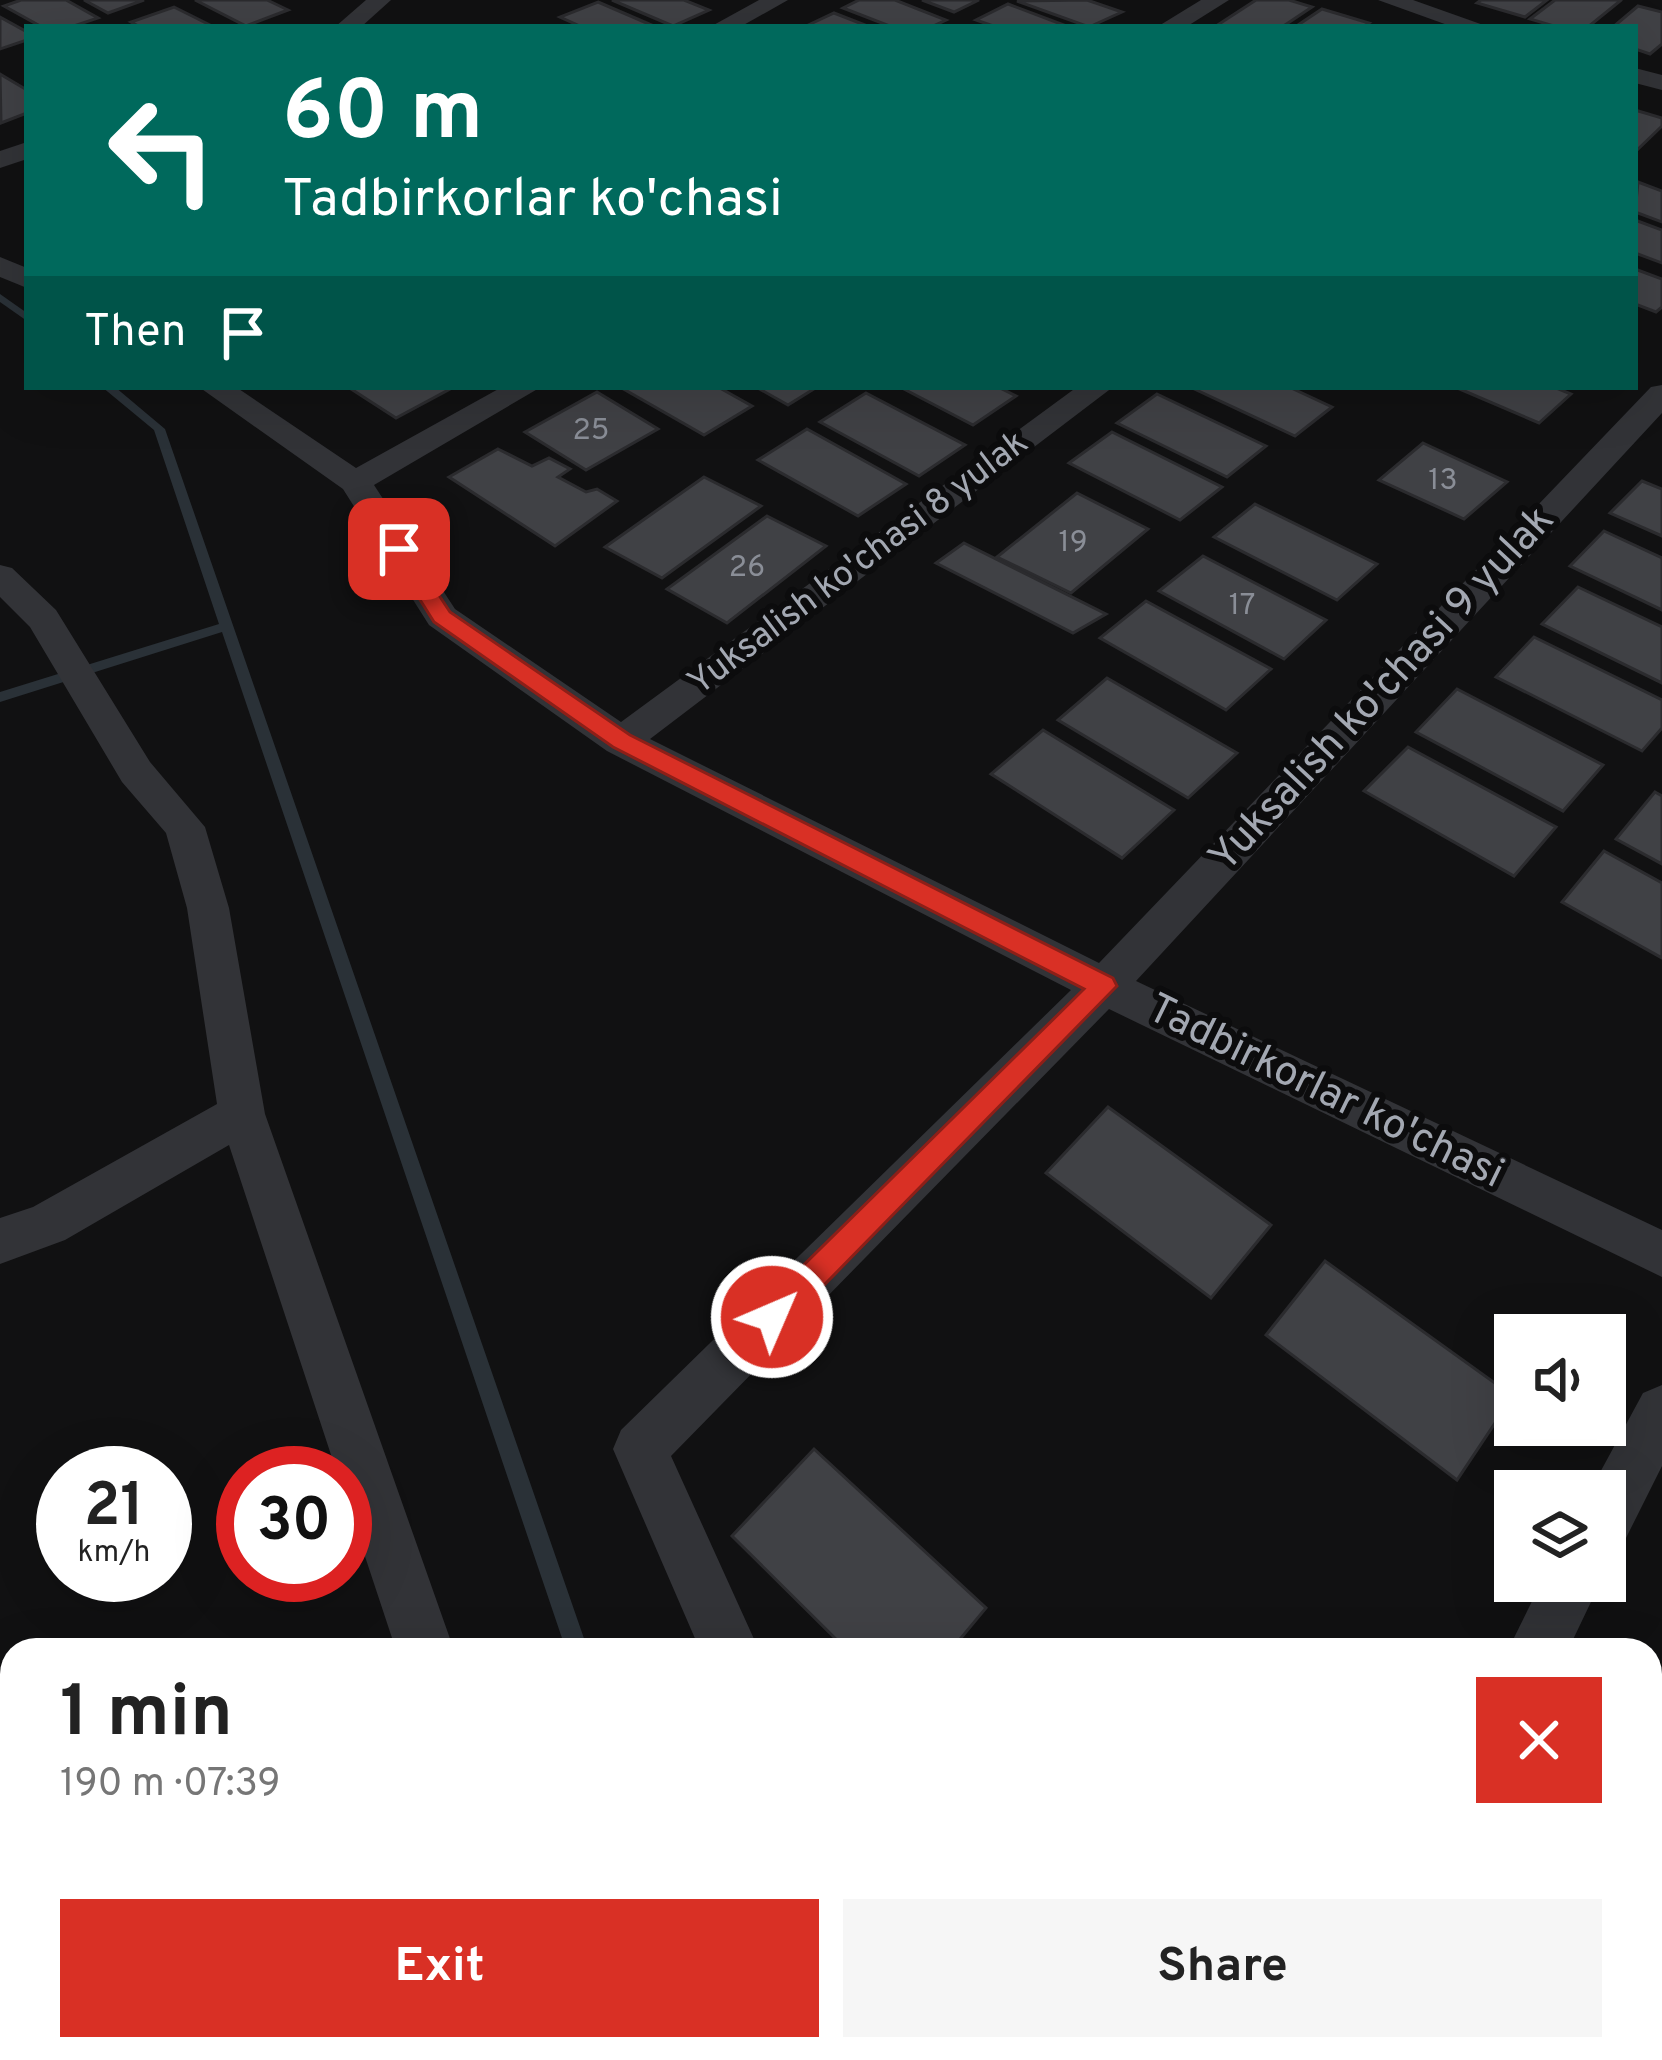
<!DOCTYPE html>
<meta charset="utf-8">
<style>
body{margin:0;font-family:Overpass,sans-serif;background:#f6f6f6;color:#222;height:100vh;display:flex;flex-direction:column;font-size:45px;white-space:nowrap}
*{box-sizing:border-box;margin:0}
p{font-size:39px;color:#767676}
.icon{flex:none;width:66px;height:66px;fill:none;stroke:currentColor;stroke-width:2;stroke-linecap:round;stroke-linejoin:round}
.map{position:relative;flex:1;overflow:hidden}
.panel{position:absolute;left:0px;top:1638px;width:1662px;height:423px;display:flex;flex-direction:column;background:#fff;border-radius:36px 36px 0 0;box-shadow:0 12px 48px #0002}
.panel>*{flex:none}
.top-card{position:absolute;left:24px;top:24px;width:1614px;height:366px;border-radius:0px;box-shadow:0 12px 48px #0002;background:#00695c;color:#fff;overflow:hidden}
.fabs{position:absolute;left:1494px;top:1314px;display:grid;gap:24px}
.fabs a{display:grid;place-items:center;width:132px;height:132px;border-radius:0px;background:#fff;box-shadow:0 12px 48px #0002;font-size:60px}
.speed{position:absolute;left:36px;top:1446px;display:flex;gap:24px;font-size:60px;font-weight:700;text-align:center}
.speed>*{display:grid;place-content:center;width:156px;height:156px;border-radius:50%;background:#fff;box-shadow:0 12px 48px #0002;line-height:1}
.speed small{font-size:30px;font-weight:400}
.speed .limit{border:18px solid #d22;background:#fff;color:#111}
.pin{position:absolute;display:grid;place-items:center;width:102px;height:102px;color:#fff;margin:-51px;border-radius:24px;box-shadow:0 6px 18px #0006}
.me{position:absolute;width:132px;margin:-66px;rotate:45deg;stroke-linejoin:round;filter:drop-shadow(0 0 9px #0008)}
.turn{display:flex;align-items:center;gap:42px;height:252px;padding:0 60px;font-size:54px}
.turn .icon{width:156px;height:156px;stroke-width:2.5}
.turn b{display:block;font-size:84px;line-height:102px}
.then{display:flex;align-items:center;height:114px;padding:0 60px;background:#0003;gap:24px;font-size:45px}
.round{display:grid;place-items:center;flex:none;width:126px;height:126px;border-radius:0px;background:#f6f6f6}
.headline{display:flex;align-items:center;justify-content:space-between;height:204px;padding:0 60px}
h1{font-size:72px;font-weight:700;line-height:90px}
.primary-button{display:flex;gap:24px;margin-top:auto;padding:24px 60px}
.primary-button a{flex:1;height:138px;border-radius:0px;background:#d93025;color:#fff;font-size:48px;font-weight:700;line-height:138px;text-align:center}
.primary-button a+a{background:#f6f6f6;color:#222}
.map>svg:first-child{display:block}
</style>
<div class="map">
<svg width="1662" height="2060" viewBox="0 0 1662 2060">
<rect width="100%" height="100%" fill="#111112"/>
<g fill="none" stroke-linecap="round" stroke-linejoin="round">
<g fill="#2a3137" fill-rule="evenodd">
<path d="M0,294L27,313V321L0,302Z"/>
<path d="M102,387H115L165,429L588,1650H566L222,632L0,702V692L219,624L154,430Z"/>
<path d="M702,2049H726L730,2060H706Z"/>
</g>
</g>
<g fill="#404145" stroke="#2b2b2e" stroke-width="3">
<path d="M21,0H66L98,18L71,27H42L4,6Z"/>
<path d="M84,0H144L108,13Z"/>
<path d="M195,0H267L288,10L246,26Z"/>
<path d="M612,0H684L709,10L673,26Z"/>
<path d="M859,0H895L946,20L931,27H892L843,8Z"/>
<path d="M922,0H979L954,12Z"/>
<path d="M1087,0L1122,12L1089,27L1017,1Z"/>
<path d="M1256,0H1289L1312,7L1282,27L1216,26Z"/>
<path d="M1481,0H1547L1525,17L1477,3Z"/>
<path d="M1555,0H1617L1620,1L1588,27H1557L1530,19Z"/>
<path d="M598,2L656,27H582L560,17Z"/>
<path d="M1008,4L1069,27H996L976,20Z"/>
<path d="M1638,6L1662,12V44L1650,54L1635,49V27H1613Z"/>
<path d="M174,7L214,27H140L131,22Z"/>
<path d="M1322,9L1369,23L1363,27H1295Z"/>
<path d="M834,13L870,27H804Z"/>
<path d="M0,17L27,32V40L0,49Z"/>
<path d="M0,74L27,90V113L1,123Z"/>
<path d="M1635,110L1662,118V126L1635,152Z"/>
<path d="M1638,182L1662,191V222L1635,212Z"/>
<path d="M1635,220L1662,230V263L1635,253Z"/>
<path d="M1635,269L1662,279V307L1656,312L1635,304Z"/>
<path d="M348,387H446L450,389L396,418Z"/>
<path d="M620,387H718L752,406L704,435Z"/>
<path d="M756,387H817L788,405Z"/>
<path d="M900,387H998L1016,396L973,425Z"/>
<path d="M1190,387H1289L1332,407L1295,436Z"/>
<path d="M1455,387H1554L1571,394L1539,423Z"/>
<path d="M597,392L658,429L586,470L525,432Z"/>
<path d="M866,393L965,445L919,476L820,422Z"/>
<path d="M1157,394L1266,446L1227,477L1117,423Z"/>
<path d="M807,429L906,484L858,516L758,460Z"/>
<path d="M1112,432L1222,487L1180,520L1069,463Z"/>
<path d="M1423,443L1507,482L1464,519L1379,480Z"/>
<path d="M498,449L532,466L549,458L570,469L558,477L586,492L597,489L617,501L555,546L449,477Z"/>
<path d="M704,477L761,506L662,578L605,547Z"/>
<path d="M1642,481L1662,489V536L1610,513Z"/>
<path d="M1077,493L1148,529L1071,593L997,557Z"/>
<path d="M1255,504L1377,564L1337,600L1214,537Z"/>
<path d="M767,516L826,546L727,623L667,589Z"/>
<path d="M1604,531L1662,558V610L1570,566Z"/>
<path d="M964,543L1106,614L1073,633L936,563Z"/>
<path d="M1203,556L1326,620L1284,659L1159,591Z"/>
<path d="M1578,587L1662,627V683L1542,624Z"/>
<path d="M1146,601L1271,669L1226,710L1100,638Z"/>
<path d="M1534,637L1662,700V728L1642,751L1496,677Z"/>
<path d="M1107,678L1237,753L1188,798L1058,720Z"/>
<path d="M1457,689L1603,765L1563,811L1416,732Z"/>
<path d="M1043,730L1174,810L1122,858L991,774Z"/>
<path d="M1408,747L1556,827L1514,876L1364,791Z"/>
<path d="M1655,792L1662,796V864L1616,839Z"/>
<path d="M1604,851L1662,883V958L1562,902Z"/>
<path d="M1108,1107L1271,1225L1211,1298L1046,1173Z"/>
<path d="M1325,1261L1513,1396L1457,1480L1266,1335Z"/>
<path d="M814,1449L986,1608L951,1650H847L732,1536Z"/>
<path d="M1650,2017L1662,2028V2060H1442L1447,2049H1650Z"/>
</g>
<g fill="none" stroke-linecap="round" stroke-linejoin="round">
<g fill="#323337" fill-rule="evenodd">
<path d="M366,0H391L361,27H335Z"/>
<path d="M759,0H788L740,27H710Z"/>
<path d="M1201,0H1229L1186,27H1157Z"/>
<path d="M1378,0H1413L1489,27H1453Z"/>
<path d="M1635,68L1662,75V90L1635,83Z"/>
<path d="M27,142V159L0,168V151Z"/>
<path d="M0,257L27,268V288L0,277Z"/>
<path d="M1662,385V413L1136,981L1662,1230V1277L1109,1009L671,1456L759,1650H700L613,1449L621,1430L1071,990L607,751L429,625L343,489L199,387H236L356,468L502,387H541L374,485L455,609L621,722L1077,387H1113L650,739L1099,963L1651,387Z"/>
<path d="M0,565L12,568L56,610L150,762L205,827L229,908L265,1114L454,1650H396L345,1496V1473H337L229,1145L65,1240L0,1264V1218L33,1207L217,1104L187,908L166,833L122,782L30,627L0,597Z"/>
<path d="M1662,1385V1466L1625,1540L1605,1548V1491H1590L1643,1393Z"/>
<path d="M1542,1581H1601L1568,1650H1508Z"/>
<path d="M1650,1886L1662,1891V1959L1650,1954Z"/>
<path d="M12,1992V2049H34L0,2060V1997Z"/>
<path d="M517,2049H583L588,2060H520Z"/>
<path d="M876,2049H943L948,2060H880Z"/>
<path d="M1294,2049H1362L1358,2060H1289Z"/>
</g>
</g>
<path fill="#d93025" stroke="#8d1f18" stroke-width="3" d="M399,543L406,545L450,612L630,735L1113,978L1117,986L783,1327L772,1332L761,1327L757,1317L761,1307L1084,989L613,747L434,622L388,549Z"/>
<g text-anchor="middle" dominant-baseline="central" stroke-width="12" stroke-linejoin="round" paint-order="stroke">
<g font-size="30" fill="#8a8e97">
<text x="591" y="431">25</text>
<text x="1443" y="481">13</text>
<text x="1073" y="543">19</text>
<text x="747" y="568">26</text>
<text x="1242" y="606">17</text>
</g>
<g font-size="36" fill="#a3a8b2" stroke="#0c0c0d">
<text transform="translate(859 564) rotate(-37)">Yuksalish ko'chasi 8 yulak</text>
</g>
<g font-size="42" fill="#a3a8b2" stroke="#0c0c0d">
<text transform="translate(1383 690) rotate(-47)">Yuksalish ko'chasi 9 yulak</text>
<text transform="translate(1325 1093) rotate(26)">Tadbirkorlar ko'chasi</text>
</g>
</g>
</svg>
<div class="fabs">
<a><svg class="icon" aria-label="sound" viewBox="0 0 24 24"><path d="M4 9h4l5-4v14l-5-4H4zM17 9q2 3 0 6"/></svg></a>
<a><svg class="icon" aria-label="layers" viewBox="0 0 24 24"><path d="M12 4l9 5-9 5-9-5zM3 14l9 5 9-5"/></svg></a>
</div>
<div class="speed"><div>21<small>km/h</small></div><div class="limit">30</div></div>
<div class="pin" style="left:399px;top:549px;background:#d93025"><svg class="icon" aria-label="arrive" viewBox="0 0 24 24"><path d="M6 21V4h12l-3 4 3 4H6"/></svg></div>
<svg class="me" style="left:772px;top:1317px" viewBox="-20 -20 40 40"><circle r="17" fill="#d93025" stroke="#fff" stroke-width="3"/><path d="M0-11L8 9 0 5-8 9z" fill="#fff"/></svg>
<div class="top-card">
<div class="turn"><svg class="icon" aria-label="left" viewBox="0 0 24 24"><path d="M17 20v-9H6M10 6l-5 5 5 5"/></svg><div><b>60 m</b>Tadbirkorlar ko'chasi</div></div>
<div class="then">Then<svg class="icon" aria-label="arrive" viewBox="0 0 24 24"><path d="M6 21V4h12l-3 4 3 4H6"/></svg></div>
</div>
<section class="panel">
<div class="headline"><div><h1>1 min</h1><p>190 m · 07:39</p></div><a class="round" style="background:#d93025;color:#fff"><svg class="icon" aria-label="close" viewBox="0 0 24 24"><path d="M6 6l12 12M18 6L6 18"/></svg></a></div>
<div class="primary-button"><a>Exit</a><a>Share</a></div>
</section>
</div>
